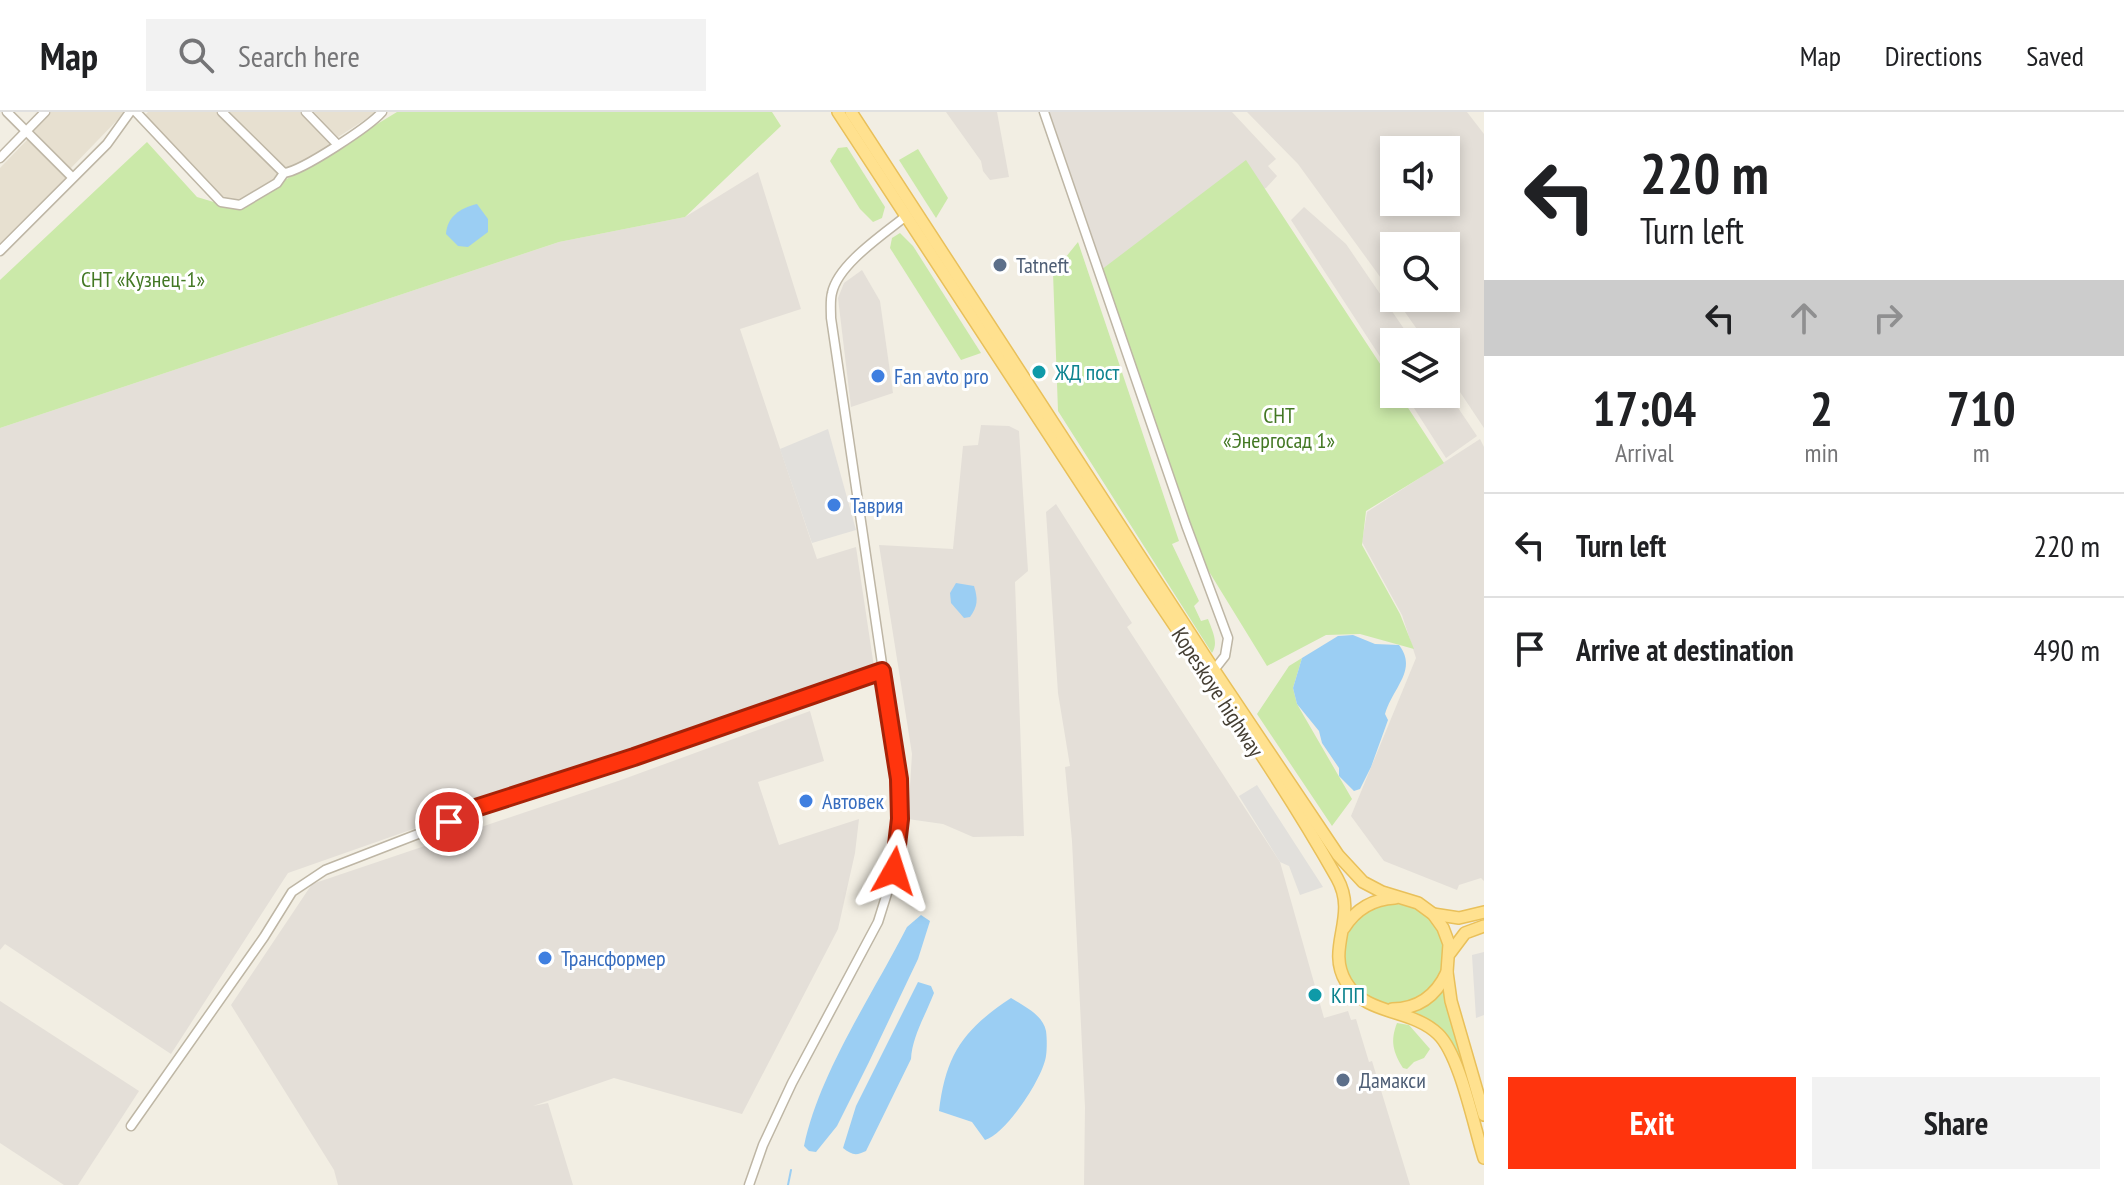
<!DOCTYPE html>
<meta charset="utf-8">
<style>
body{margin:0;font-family:"PT Sans Narrow",sans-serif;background:#f2f2f2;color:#202124;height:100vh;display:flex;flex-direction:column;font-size:30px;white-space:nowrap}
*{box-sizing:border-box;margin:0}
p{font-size:26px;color:#757577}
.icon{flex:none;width:44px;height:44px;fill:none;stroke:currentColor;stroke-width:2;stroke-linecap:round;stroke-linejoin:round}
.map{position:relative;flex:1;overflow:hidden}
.sheet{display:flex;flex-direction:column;background:#fff;width:640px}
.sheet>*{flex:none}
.banner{background:#fff;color:#202124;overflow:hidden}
.controls{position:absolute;left:1380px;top:24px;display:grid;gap:16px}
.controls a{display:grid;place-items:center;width:80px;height:80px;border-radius:0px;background:#fff;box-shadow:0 4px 12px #0003;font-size:40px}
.pin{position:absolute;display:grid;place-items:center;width:68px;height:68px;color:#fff;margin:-34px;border:4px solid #fff;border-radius:50%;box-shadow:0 2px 8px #0007}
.me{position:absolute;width:88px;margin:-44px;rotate:6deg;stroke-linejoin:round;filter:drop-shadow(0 0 6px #0008)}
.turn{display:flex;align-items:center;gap:28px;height:168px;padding:0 24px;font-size:36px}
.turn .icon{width:104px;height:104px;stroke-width:2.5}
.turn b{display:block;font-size:56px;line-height:68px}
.lanes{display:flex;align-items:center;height:76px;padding:0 24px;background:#0003;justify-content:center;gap:40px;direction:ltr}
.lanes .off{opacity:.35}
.eta{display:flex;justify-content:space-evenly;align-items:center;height:136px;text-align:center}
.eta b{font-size:48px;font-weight:700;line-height:56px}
.primary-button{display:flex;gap:16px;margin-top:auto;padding:16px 24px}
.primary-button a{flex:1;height:92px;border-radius:0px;background:#ff340d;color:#fff;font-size:32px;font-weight:700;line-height:92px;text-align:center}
.primary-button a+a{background:#f2f2f2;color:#202124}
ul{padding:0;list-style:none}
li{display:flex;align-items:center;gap:24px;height:104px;padding:0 24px;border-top:2px solid #e0e0e0}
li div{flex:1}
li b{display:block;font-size:30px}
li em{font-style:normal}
header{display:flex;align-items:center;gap:48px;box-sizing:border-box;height:112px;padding:0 40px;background:#fff;border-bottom:2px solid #e0e0e0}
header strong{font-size:38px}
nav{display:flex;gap:44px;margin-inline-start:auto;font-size:28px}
.search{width:560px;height:72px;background:#f2f2f2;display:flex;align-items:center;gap:20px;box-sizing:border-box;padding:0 28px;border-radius:0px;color:#757577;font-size:30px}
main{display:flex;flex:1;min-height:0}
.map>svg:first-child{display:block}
</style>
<header>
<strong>Map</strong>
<div class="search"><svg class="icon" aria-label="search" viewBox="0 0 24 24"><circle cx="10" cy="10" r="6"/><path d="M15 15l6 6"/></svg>Search here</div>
<nav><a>Map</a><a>Directions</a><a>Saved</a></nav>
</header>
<main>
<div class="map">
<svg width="1484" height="1073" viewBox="0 0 1484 1073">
<rect width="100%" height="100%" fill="#f2eee3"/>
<g fill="#e7e0d0">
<path d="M51,0H125L70,57L33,18Z"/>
<path d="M148,0H216L278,60L277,66L239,88L231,91L219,85L145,3Z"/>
<path d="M228,0H300L333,32L288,58Z"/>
<path d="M314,0H377L338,25Z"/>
<path d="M28,27L68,65L0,135V56Z"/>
</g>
<g fill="#e4dfd8" fill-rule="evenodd">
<path d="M946,0H997L1009,65L990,68L983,59L981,49Z"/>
<path d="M1046,0H1232L1276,47L1268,54L1277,64L1266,76L1100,158Z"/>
<path d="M1247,0H1467L1484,22V316L1446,259V230H1426L1395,186H1446V134H1394V184L1298,52ZM1394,38H1446V90H1394Z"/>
<path d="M758,60L801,197L740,217L817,447L856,435L874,555L288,761L171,942L5,832L0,838V316L559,130L685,105Z"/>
<path d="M1304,95L1346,132L1413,230H1394V266L1291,108Z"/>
<path d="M862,158L880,189L893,281L851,295L838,186L844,171Z"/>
<path d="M1446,278L1477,324L1446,346L1405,282H1446Z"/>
<path d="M981,313L1009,314L1019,319L1028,459L1015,470L1024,724L973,725L943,712L908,707L912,642L879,433L953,437L963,334L978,333Z"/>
<path d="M1480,327L1484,335V769L1481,766L1459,773L1457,778L1384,749L1351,704L1416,546L1402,503L1362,430L1367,400Z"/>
<path d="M1056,392L1132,511L1127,515L1280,750L1324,906L1348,899L1351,908L1356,907L1369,950L1372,949L1410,1073H1084L1085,995L1072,729L1065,655L1070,654L1058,581L1046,400Z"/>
<path d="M810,599L824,649L758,670L779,733L859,707L855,741L838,817L742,1002L614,966L533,994L548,991L573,1073H338L334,1058L231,893L312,772L621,668Z"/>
<path d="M0,889L139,979L78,1073H64L0,1031Z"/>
</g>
<g fill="#cbe9a9">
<path d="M397,0H772L781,14L685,105L559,130L0,316V168L147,30L197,85L237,97Z"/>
<path d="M847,35L885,95L882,106L873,110L860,97L830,49L838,36Z"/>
<path d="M918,37L948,86L936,106L899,48Z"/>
<path d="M1246,48L1394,273V282H1399L1444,351L1366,399L1362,433L1400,502L1414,537L1360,522L1326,523L1267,554L1197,440L1101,158Z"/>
<path d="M900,121L913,134L981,241L961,248L890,136L892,126Z"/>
<path d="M1078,130L1179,429L1172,432L1199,489L1194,494L1201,509L1208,507C1212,518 1219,531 1212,541L1058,299L1053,161Z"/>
<path d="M1302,546L1293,576L1297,592L1352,687L1332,714L1257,602L1289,554Z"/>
<circle cx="1394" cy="842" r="50"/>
<path d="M1443,877L1464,952H1461C1448,926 1437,909 1408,899Z"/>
<path d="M1397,911L1409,913L1430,937L1424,946L1414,950L1407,957L1403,956C1393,940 1390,929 1397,911Z"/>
</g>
<g fill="#e2e0dc">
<path d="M828,317L856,418L812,431L780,337Z"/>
<path d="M1257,673L1323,775L1300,783L1289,754L1280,750L1239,684Z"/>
<path d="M1484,840V903L1476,906L1472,843Z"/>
</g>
<g fill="#9bcef3">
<path d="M477,92L488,107V120L468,135L458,134L446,122C447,105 460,96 477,92Z"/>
<path d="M956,471L974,474C978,487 978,494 970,505L964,506L951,491L950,481Z"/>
<path d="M1353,523L1375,532L1399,533C1418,558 1393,575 1385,602L1388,608L1371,655L1360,677L1354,679L1339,664V656L1322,631L1319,619L1297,592L1293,576L1302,546L1338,524Z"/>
<path d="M921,803L930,809L918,847L869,950L837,1014L816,1040L809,1039L804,1034C819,961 873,882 907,815Z"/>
<path d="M918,870L931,874L934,881C926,902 912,925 911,947L866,1039C856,1044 852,1043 843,1036L856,994Z"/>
<path d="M1011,886C1024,894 1043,903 1046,919C1047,926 1047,937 1046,944C1043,966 1006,1022 985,1028L972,1010L939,999C946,942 963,918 1011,886Z"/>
</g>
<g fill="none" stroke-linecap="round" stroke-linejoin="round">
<path stroke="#9bcef3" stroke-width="2" d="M788,1073L791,1058"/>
<defs>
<g id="minor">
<path d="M7,0L72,65"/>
<path d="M136,0L221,90L240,93L277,71L284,61C302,59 370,14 382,0"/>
<path d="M222,0L284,61"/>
<path d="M306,0L337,32"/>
<path d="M1044,0L1186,413L1228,526L1225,544L1214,558"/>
<path d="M0,46L45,0"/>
<path d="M0,139L107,32L130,0"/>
<path d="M131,1014L264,825L292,780L325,758L449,710L463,700L634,645L882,559"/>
<path d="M749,1073L763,1033L792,971L878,810L894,759L900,707L899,667L831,206C831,198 830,188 832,181C838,152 884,122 906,104"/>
</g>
<g id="major">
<path d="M838,0C940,156 1042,312 1144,468C1209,566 1279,663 1337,766C1359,805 1325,835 1346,870C1366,904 1411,896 1438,922C1460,943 1474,1015 1484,1046"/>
<path d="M851,0L1214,558L1338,743L1363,770L1382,780L1418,791L1433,802L1443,816L1449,832L1447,860L1451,889L1484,1003"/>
<path d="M1433,802L1459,806L1484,800"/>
<path d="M1344,816C1356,797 1373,787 1395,786"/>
<path d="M1450,841L1465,821L1484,814"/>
<path d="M1392,897C1418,897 1436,884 1447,860"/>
</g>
</defs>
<use href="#minor" stroke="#beb6a5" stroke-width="11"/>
<use href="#major" stroke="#e9c05a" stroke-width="14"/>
<use href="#minor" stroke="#fff" stroke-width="8"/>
<use href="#major" stroke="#ffe18f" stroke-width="11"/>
</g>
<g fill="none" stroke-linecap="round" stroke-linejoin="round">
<defs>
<path id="route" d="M449,710L463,700L634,645L882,559L899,667L900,707L894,759"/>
</defs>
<use href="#route" stroke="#a62208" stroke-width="20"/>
<use href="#route" stroke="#ff340d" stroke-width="14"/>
</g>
<g fill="#5c6f8a" stroke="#fff" stroke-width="3">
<circle cx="1000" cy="153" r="8"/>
<circle cx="1343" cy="968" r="8"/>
</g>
<g fill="#0f9aa8" stroke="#fff" stroke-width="3">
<circle cx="1039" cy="260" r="8"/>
<circle cx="1315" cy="883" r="8"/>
</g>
<g fill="#3f7fe0" stroke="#fff" stroke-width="3">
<circle cx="878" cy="264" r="8"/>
<circle cx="834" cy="393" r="8"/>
<circle cx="806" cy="689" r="8"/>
<circle cx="545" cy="846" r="8"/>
</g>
<g text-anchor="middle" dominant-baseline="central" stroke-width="6" stroke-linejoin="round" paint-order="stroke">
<g font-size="22" fill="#4e5e75" stroke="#fff" text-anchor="start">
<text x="1016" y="153">Tatneft</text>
<text x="1359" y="968">Дамакси</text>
</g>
<g font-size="22" fill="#437824" stroke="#fff">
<text x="143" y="167">СНТ «Кузнец-1»</text>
<text x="1279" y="303">СНТ<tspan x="1279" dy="25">«Энергосад 1»</tspan></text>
</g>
<g font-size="22" fill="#0d838f" stroke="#fff" text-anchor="start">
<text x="1055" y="260">ЖД пост</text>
<text x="1331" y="883">КПП</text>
</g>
<g font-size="22" fill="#366cbe" stroke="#fff" text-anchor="start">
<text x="894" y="264">Fan avto pro</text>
<text x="850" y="393">Таврия</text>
<text x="822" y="689">Автовек</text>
<text x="561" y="846">Трансформер</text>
</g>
<g font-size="22" fill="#443e33" stroke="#fff">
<text transform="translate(1218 580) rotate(57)">Kopeskoye highway</text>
</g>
</g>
</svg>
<div class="controls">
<a><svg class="icon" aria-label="sound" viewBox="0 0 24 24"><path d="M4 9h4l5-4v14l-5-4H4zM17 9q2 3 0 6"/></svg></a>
<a><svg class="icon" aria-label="search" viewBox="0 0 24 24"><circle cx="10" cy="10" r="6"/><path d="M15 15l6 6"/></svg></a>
<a><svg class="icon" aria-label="layers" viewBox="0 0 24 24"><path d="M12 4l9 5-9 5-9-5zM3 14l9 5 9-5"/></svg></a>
</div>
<div class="pin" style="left:449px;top:710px;background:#d93025"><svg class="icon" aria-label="arrive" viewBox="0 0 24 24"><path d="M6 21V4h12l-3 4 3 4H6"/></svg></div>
<svg class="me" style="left:894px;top:759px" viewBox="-20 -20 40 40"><path d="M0-17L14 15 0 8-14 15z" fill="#ff340d" stroke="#fff" stroke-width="4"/></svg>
</div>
<section class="sheet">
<div class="banner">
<div class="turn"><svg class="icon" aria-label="left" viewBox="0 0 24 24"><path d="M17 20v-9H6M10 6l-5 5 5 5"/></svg><div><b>220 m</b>Turn left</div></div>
<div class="lanes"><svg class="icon" aria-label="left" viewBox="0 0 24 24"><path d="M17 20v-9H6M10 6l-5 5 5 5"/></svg><svg class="icon off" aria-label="ahead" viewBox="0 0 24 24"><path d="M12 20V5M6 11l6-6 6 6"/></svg><svg class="icon off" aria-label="right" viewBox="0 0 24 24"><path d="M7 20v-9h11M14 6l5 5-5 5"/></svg></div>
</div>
<div class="eta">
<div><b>17:04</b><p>Arrival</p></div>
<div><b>2</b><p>min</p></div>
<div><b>710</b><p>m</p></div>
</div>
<ul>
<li><svg class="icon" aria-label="left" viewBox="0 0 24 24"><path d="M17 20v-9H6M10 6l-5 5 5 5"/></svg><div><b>Turn left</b></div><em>220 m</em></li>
<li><svg class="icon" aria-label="arrive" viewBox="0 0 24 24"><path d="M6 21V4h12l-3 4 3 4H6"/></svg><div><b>Arrive at destination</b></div><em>490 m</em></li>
</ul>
<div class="primary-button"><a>Exit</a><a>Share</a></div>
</section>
</main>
